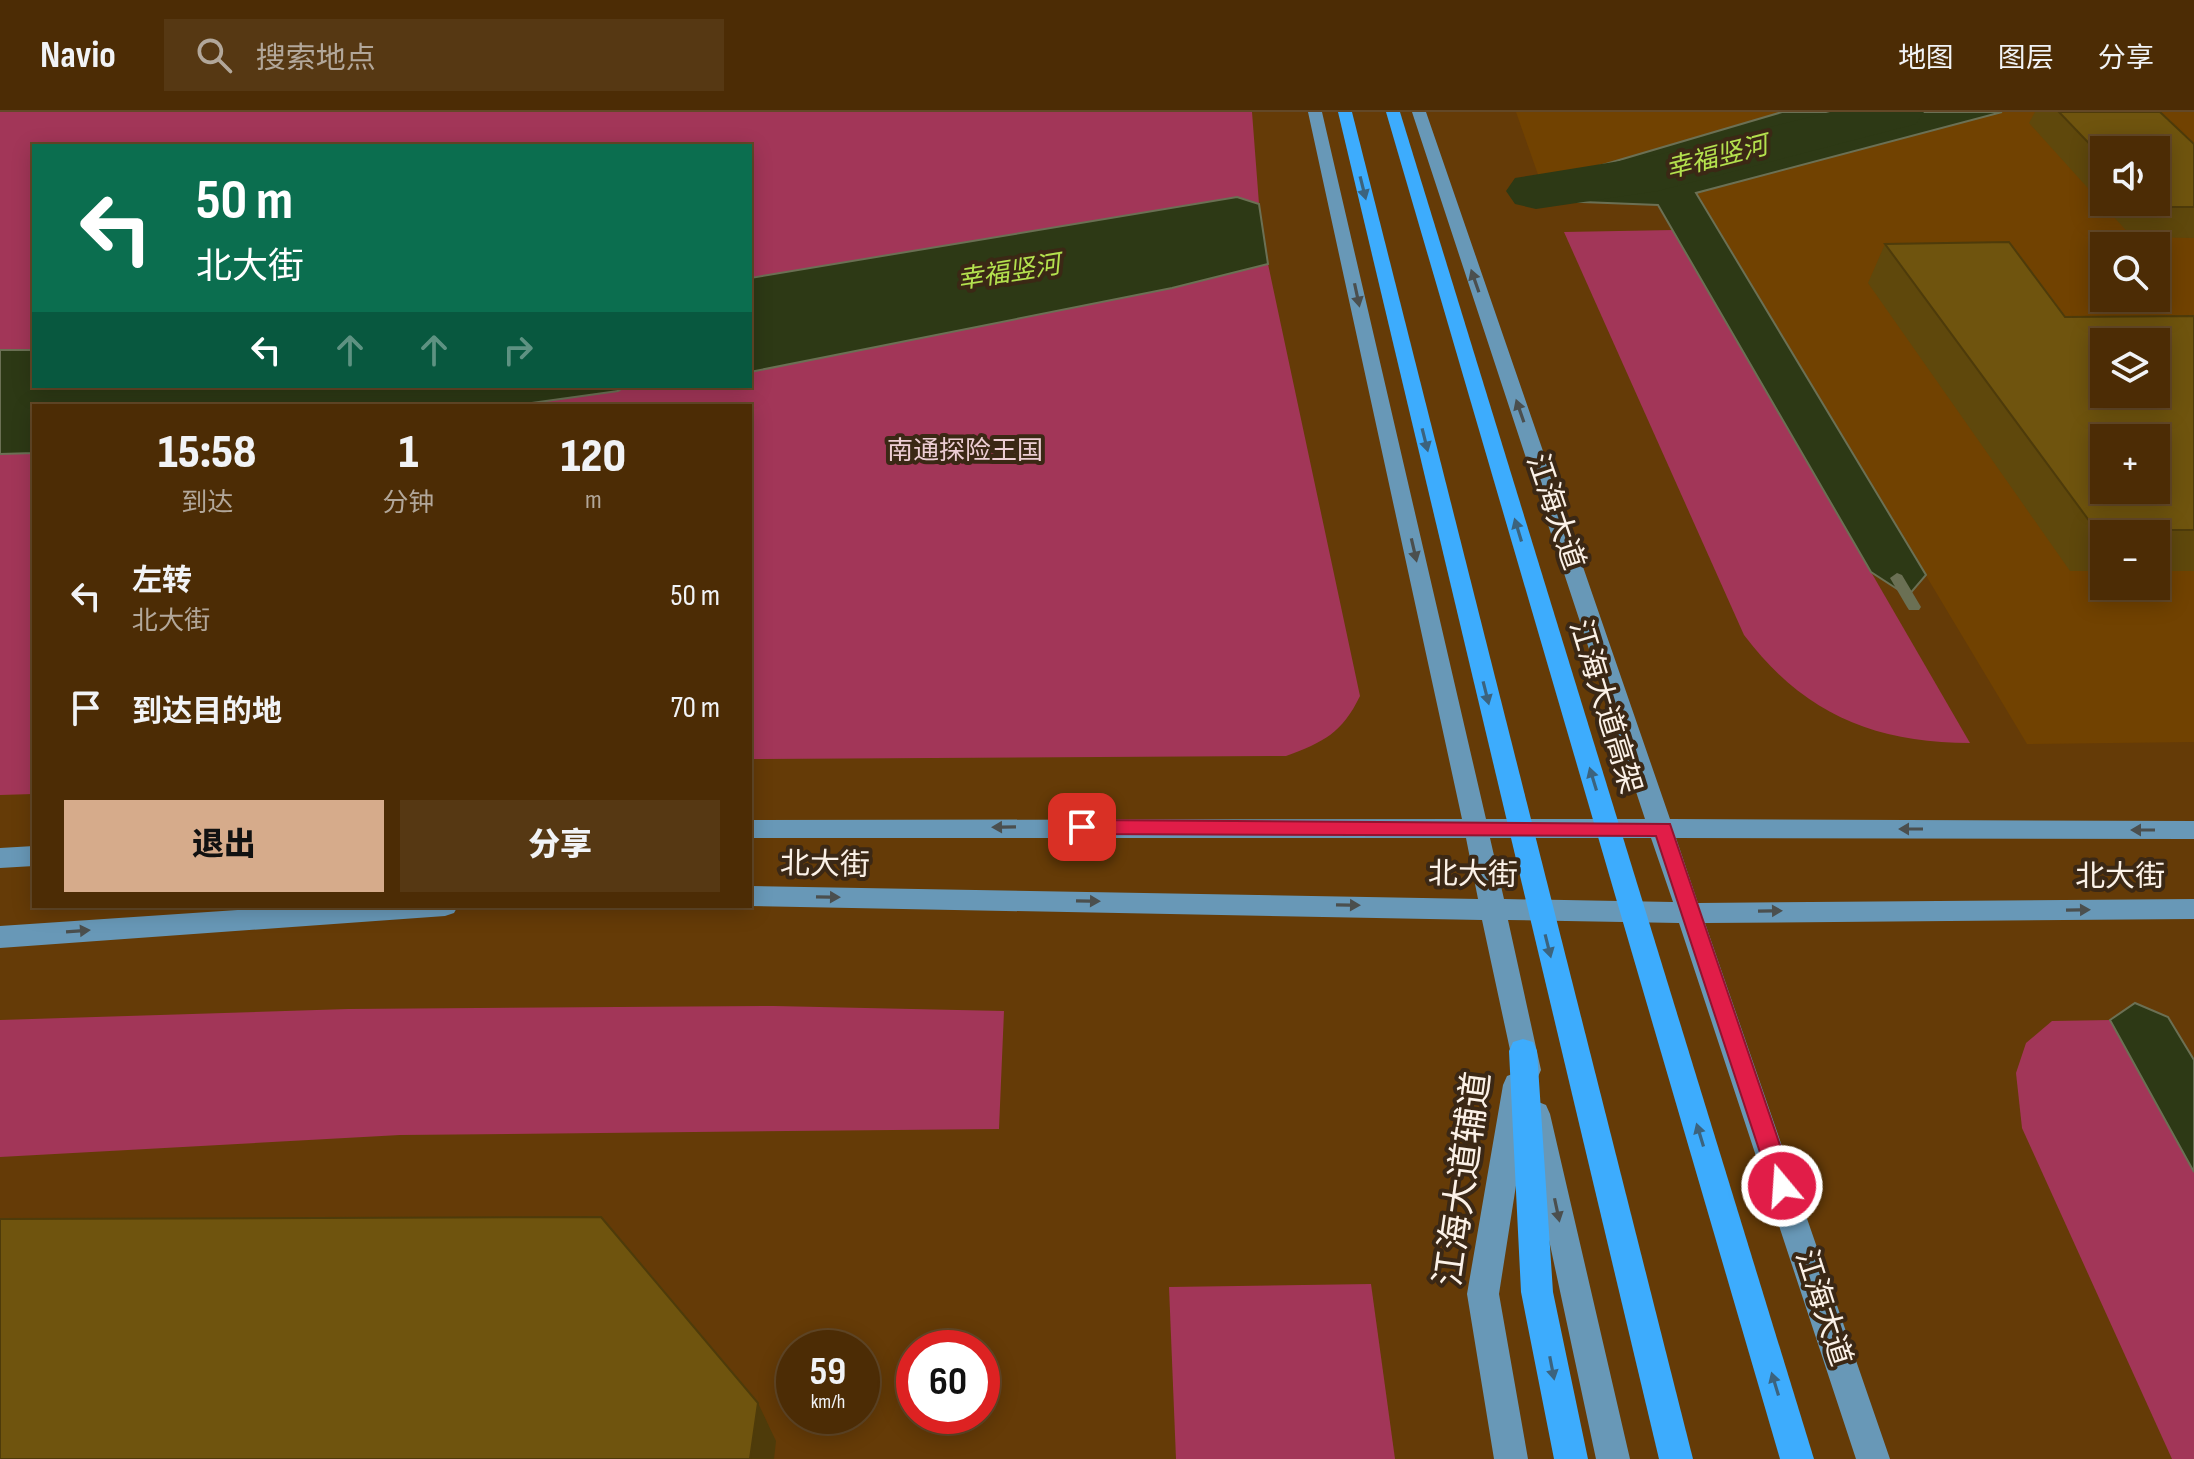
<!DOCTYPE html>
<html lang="zh">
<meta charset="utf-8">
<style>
body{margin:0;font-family:"Sofia Sans Condensed","Noto Sans SC",sans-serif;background:#563813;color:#f1f3f6;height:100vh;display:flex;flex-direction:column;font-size:30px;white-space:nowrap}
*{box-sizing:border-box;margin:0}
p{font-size:26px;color:#b2a79a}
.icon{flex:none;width:44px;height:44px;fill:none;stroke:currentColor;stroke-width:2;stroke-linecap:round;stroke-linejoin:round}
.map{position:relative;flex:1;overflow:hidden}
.panel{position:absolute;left:32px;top:292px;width:720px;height:504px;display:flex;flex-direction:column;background:#4c2c05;border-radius:0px;box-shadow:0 4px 20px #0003,0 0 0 2px #634827}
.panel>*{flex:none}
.top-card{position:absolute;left:32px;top:32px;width:720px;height:244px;border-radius:0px;box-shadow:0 4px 20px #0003,0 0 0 2px #634827;background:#0b6e4f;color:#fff;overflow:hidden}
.fabs{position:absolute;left:2090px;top:24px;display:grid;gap:16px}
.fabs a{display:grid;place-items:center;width:80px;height:80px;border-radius:0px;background:#4c2c05;box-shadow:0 4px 20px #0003,0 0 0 2px #634827;font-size:40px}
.speed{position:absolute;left:776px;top:1218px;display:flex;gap:16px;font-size:40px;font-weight:700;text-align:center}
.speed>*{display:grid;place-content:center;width:104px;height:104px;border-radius:50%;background:#4c2c05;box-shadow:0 4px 20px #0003,0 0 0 2px #634827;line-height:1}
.speed small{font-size:20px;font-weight:400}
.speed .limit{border:12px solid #d22;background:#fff;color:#111}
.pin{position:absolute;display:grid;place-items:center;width:68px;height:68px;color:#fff;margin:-34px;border-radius:16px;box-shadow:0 4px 12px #0006}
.me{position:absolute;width:88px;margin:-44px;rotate:342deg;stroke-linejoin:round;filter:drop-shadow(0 0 6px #0008)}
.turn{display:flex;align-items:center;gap:28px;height:168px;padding:0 32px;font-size:36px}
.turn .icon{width:104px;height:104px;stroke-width:2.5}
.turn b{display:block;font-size:56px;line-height:68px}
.lanes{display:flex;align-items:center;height:76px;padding:0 32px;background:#0003;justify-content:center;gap:40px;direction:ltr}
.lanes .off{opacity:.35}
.eta{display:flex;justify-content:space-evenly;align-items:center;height:136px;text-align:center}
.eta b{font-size:48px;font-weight:800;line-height:56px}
.primary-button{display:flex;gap:16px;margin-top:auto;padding:16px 32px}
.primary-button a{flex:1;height:92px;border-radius:0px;background:#d6ab8b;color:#111;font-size:32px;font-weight:800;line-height:92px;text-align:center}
.primary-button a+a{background:#563813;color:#f1f3f6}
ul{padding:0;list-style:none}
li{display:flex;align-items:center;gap:24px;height:112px;padding:0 32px}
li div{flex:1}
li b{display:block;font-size:30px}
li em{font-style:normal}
header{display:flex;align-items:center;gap:48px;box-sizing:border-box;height:112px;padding:0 40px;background:#4c2c05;border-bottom:2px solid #634827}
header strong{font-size:38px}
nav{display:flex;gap:44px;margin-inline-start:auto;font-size:28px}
.search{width:560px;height:72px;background:#563813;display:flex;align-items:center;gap:20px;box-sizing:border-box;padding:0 28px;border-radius:0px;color:#b2a79a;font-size:30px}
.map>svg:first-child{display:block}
</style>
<header>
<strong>Navio</strong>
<div class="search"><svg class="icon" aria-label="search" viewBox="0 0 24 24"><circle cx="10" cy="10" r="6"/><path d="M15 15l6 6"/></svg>搜索地点</div>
<nav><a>地图</a><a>图层</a><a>分享</a></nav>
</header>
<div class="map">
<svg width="2194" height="1347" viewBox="0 0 2194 1347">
<rect width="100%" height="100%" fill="#653b07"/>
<g fill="#714201" fill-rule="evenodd">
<path d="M1516,0H1782L1541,71Z"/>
<path d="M2002,0H2194V630L2027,632L1696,80ZM2104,38H2156V90H2104ZM2104,134H2156V186H2104ZM2104,230H2156V282H2104ZM2104,326H2156V378H2104ZM2104,422H2156V474H2104Z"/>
</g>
<g fill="#a23658" fill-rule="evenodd">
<path d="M0,0H1252L1259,92L1236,85L1162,99L1172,176L1268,152L1360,584C1342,621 1324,630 1286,644L750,647V294H34V682L0,683ZM34,34H750V274H34Z"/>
<path d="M1673,118L1970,631C1873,631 1803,601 1744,523L1564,120Z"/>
<path d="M774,894L1004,899L999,1017L400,1023L0,1045V908L348,897Z"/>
<path d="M2110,908L2194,1060V1347H2172L2022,1016L2016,961L2026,931L2052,909Z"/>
<path d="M1371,1172L1395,1347H1176L1169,1175Z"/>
</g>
<g fill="#2d3915" stroke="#6b7054" stroke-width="2">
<path d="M1782,0H2002L1696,81L1926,463L1908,484L1871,460L1658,93L1557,89L1541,79V71Z"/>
<path d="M1237,85L1259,92L1268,152L1172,176L750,260V166Z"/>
<path d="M0,238H34V274H626L618,279L510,294H34V341L0,342Z"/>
<path d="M2135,891L2168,905L2194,948V1060L2110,908Z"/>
</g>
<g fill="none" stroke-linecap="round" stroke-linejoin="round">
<path fill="#6b7054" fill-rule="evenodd" d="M1897,461L1902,463L1921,495L1919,498H1909L1907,495L1890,466Z"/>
<path fill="#2d3915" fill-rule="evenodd" d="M1830,0H1924L1916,12L1658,79L1536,97L1515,92L1506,79L1515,66L1657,43Z"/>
<g fill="#6898b7" fill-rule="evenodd">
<path d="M1308,0H1322L1486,707H1645L1412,0H1426L1670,707L2194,709V727L1676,726L1698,791L2194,787V807L1705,811L1890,1347H1856L1679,811L1508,808L1541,958L1537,967L1529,969L1528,992L1536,989L1546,993L1550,1002L1630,1347H1596L1525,1016L1499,1182L1528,1347H1494L1467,1182L1503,973L1507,964L1515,961L1482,808L750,794V774L1478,787L1466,726H750V708L1462,707ZM1490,726H1651L1673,790L1504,787Z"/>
<path d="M34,734V754L0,756V736Z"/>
<path d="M296,794H458L454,801L445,804L0,836V814Z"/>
</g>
<g fill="#3dacfd" fill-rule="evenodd">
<path d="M1338,0H1352L1693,1347H1659Z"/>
<path d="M1386,0H1400L1814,1347H1780Z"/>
<path d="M1523,927L1533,930L1537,939L1553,1180L1588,1347H1554L1521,1180L1509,939L1513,930Z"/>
</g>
</g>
<g fill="#5f480c" fill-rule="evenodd">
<path d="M2035,0H2160L2194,32V126L2132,125L2029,11ZM2104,38L2156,90H2104Z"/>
<path d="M1885,132L2065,205L2194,204V459H2156V422H2104V459H2070L1868,171Z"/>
</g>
<path fill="#4e3b0a" d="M758,1291L776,1329L774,1347H750Z"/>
<g fill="#6f540e" stroke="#4e3b0a" stroke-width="2" fill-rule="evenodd">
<path d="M2059,0H2160L2194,32V95H2149L2145,90H2156V38H2104V47Z"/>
<path d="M2009,130L2065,205L2194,204V418H2096L1885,132ZM2104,230H2156V282H2104ZM2104,326H2156V378H2104Z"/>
<path d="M601,1105L758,1291L750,1347H0V1107Z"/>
</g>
<defs><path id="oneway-solid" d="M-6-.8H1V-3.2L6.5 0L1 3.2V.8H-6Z" transform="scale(2)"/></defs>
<g fill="#3c637d">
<use href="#oneway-solid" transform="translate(1363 76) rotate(76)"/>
<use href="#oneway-solid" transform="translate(1425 328) rotate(76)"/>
<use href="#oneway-solid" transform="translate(1518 418) rotate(-107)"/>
<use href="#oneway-solid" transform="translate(1486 581) rotate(76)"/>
<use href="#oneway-solid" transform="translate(1593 667) rotate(-107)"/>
<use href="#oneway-solid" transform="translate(1548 834) rotate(76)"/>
<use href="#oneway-solid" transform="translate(1700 1023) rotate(-107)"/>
<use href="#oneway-solid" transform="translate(1552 1256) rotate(79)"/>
<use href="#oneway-solid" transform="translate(1775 1272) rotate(-107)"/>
</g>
<g fill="#4b4f4e">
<use href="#oneway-solid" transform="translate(1475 169) rotate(-109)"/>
<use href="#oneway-solid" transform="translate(1357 183) rotate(78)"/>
<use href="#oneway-solid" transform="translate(1520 299) rotate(-109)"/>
<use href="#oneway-solid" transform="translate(1414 438) rotate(77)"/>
<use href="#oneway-solid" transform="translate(1004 715) rotate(179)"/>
<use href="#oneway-solid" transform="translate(1911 717) rotate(180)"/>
<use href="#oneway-solid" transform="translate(2143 718) rotate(-180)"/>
<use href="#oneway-solid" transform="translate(828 785) rotate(1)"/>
<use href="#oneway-solid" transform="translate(1088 789) rotate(1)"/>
<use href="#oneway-solid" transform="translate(1348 793) rotate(1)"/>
<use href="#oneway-solid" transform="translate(2078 798) rotate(-1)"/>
<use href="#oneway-solid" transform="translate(1770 799) rotate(-1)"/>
<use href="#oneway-solid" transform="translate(78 819) rotate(-4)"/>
<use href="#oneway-solid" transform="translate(1557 1098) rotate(78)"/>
</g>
<path fill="#e11d48" stroke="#92132f" stroke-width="2" d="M1082,708L1670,712L1794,1074L1790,1081L1782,1084L1774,1081L1771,1074L1656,724L1082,722L1072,715Z"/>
<g text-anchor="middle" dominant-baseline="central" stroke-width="8" stroke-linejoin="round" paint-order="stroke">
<g font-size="26" font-style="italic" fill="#b4e14e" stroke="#3b2815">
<text transform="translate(1717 46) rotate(-14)">幸福竖河</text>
<text transform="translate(1009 161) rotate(-9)">幸福竖河</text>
</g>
<g font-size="26" fill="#edced4" stroke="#3b2815">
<text x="965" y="339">南通探险王国</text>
</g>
<g font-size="30" fill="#fbf1e7" stroke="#3b2815">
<text transform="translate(1555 400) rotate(71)">江海大道</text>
<text transform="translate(1605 595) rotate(73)">江海大道高架</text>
<text transform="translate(825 753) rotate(1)">北大街</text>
<text transform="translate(1473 763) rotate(1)">北大街</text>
<text x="2120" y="765">北大街</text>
<text transform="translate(1823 1196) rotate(72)">江海大道</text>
</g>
<g font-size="36" fill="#fbf1e7" stroke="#3b2815">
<text transform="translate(1464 1067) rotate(-82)">江海大道辅道</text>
</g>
</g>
</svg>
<div class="fabs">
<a><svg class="icon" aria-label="sound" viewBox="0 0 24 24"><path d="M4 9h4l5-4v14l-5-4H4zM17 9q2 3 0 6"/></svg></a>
<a><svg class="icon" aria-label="search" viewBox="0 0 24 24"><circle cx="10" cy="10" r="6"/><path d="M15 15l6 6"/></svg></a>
<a><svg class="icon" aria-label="layers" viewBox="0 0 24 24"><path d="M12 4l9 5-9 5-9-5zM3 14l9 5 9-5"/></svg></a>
<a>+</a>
<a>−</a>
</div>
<div class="speed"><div>59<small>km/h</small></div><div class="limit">60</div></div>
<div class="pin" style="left:1082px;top:715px;background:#d93025"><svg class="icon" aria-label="arrive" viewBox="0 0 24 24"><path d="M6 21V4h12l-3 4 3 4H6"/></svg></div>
<svg class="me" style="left:1782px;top:1074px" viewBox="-20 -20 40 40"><circle r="17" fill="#e11d48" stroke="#fff" stroke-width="3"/><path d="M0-11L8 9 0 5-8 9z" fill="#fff"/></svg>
<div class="top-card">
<div class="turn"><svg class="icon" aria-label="left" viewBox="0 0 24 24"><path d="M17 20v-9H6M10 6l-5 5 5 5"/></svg><div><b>50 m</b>北大街</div></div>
<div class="lanes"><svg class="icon" aria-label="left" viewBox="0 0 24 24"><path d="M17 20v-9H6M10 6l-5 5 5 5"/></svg><svg class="icon off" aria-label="ahead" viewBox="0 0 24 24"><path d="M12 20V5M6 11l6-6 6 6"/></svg><svg class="icon off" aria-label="ahead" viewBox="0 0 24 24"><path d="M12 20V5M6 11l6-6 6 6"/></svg><svg class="icon off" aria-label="right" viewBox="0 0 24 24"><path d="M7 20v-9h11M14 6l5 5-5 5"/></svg></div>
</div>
<section class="panel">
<div class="eta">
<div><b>15:58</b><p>到达</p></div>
<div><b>1</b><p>分钟</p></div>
<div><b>120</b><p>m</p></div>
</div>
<ul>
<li><svg class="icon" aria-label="left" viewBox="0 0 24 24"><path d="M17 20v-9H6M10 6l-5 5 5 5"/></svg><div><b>左转</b><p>北大街</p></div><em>50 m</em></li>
<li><svg class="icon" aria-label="arrive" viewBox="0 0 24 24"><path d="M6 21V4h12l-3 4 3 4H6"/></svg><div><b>到达目的地</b></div><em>70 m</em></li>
</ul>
<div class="primary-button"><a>退出</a><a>分享</a></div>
</section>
</div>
